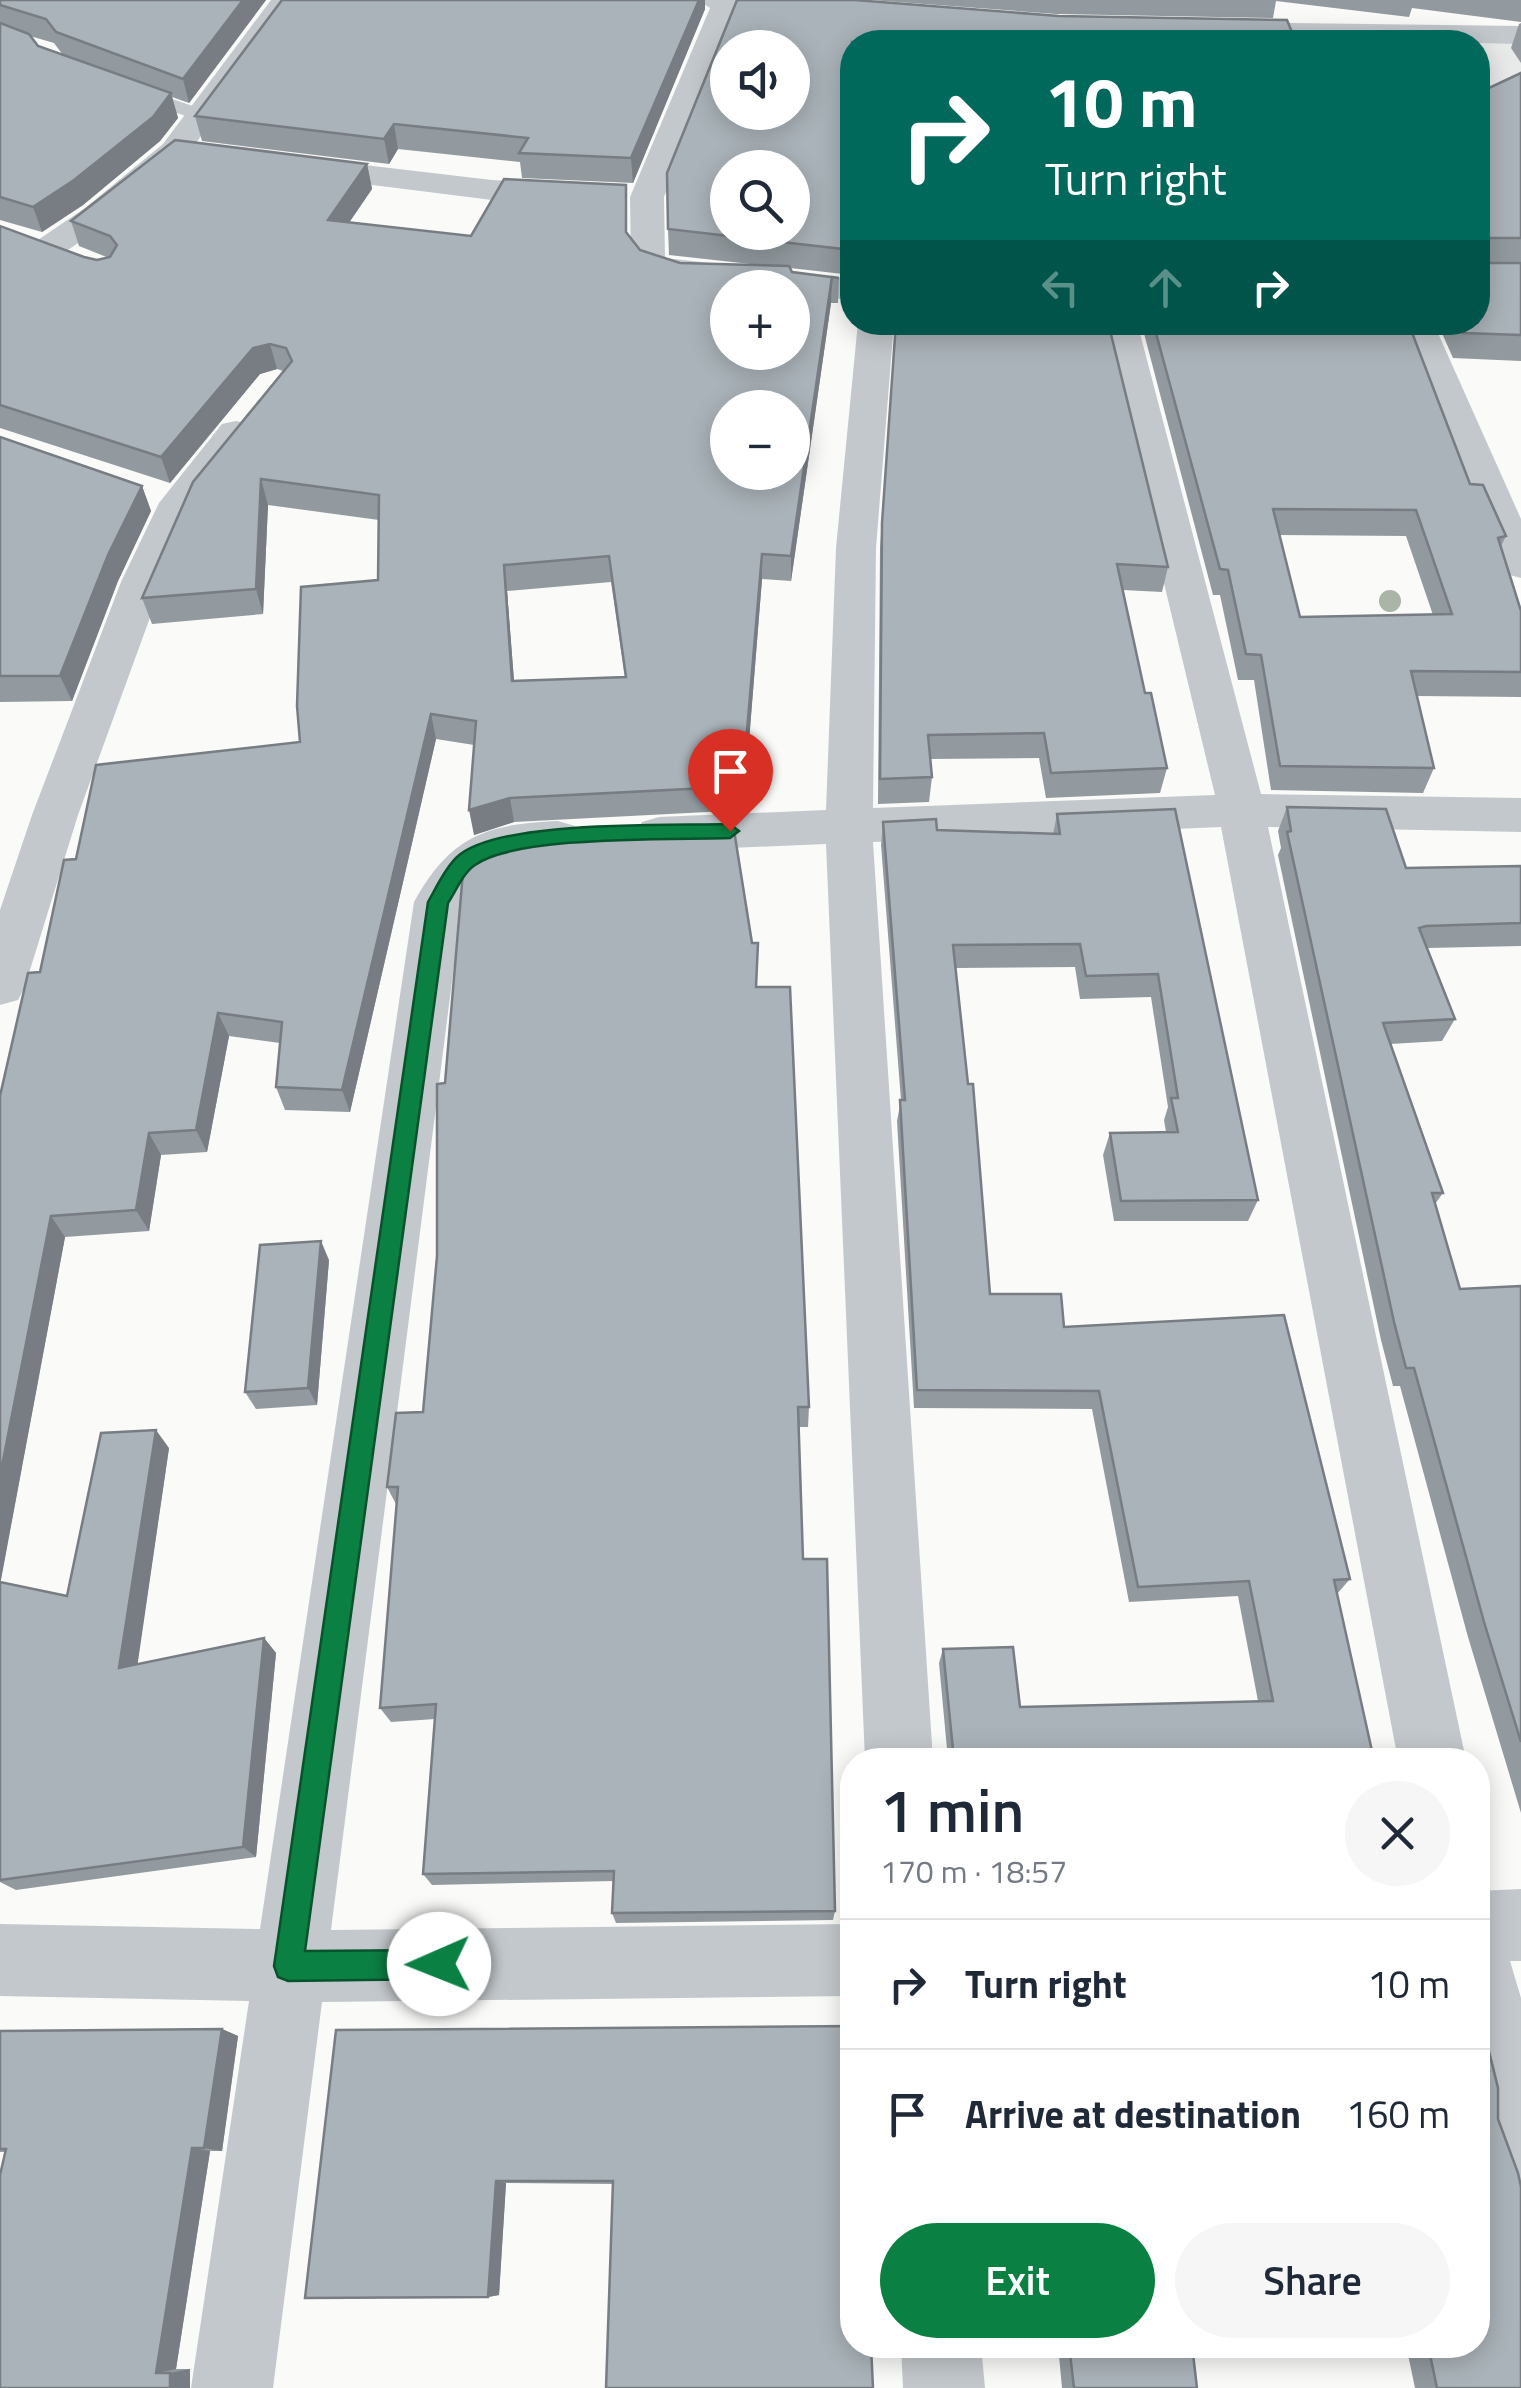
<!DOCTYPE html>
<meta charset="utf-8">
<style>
body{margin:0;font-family:"Titillium Web",sans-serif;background:#f6f6f7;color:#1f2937;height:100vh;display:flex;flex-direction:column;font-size:38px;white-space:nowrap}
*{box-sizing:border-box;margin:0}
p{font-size:32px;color:#747a83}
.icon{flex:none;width:55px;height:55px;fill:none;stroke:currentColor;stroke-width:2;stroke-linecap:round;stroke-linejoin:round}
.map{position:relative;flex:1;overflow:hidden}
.panel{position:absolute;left:840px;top:1748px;width:650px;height:610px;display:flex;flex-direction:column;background:#fff;border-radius:40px;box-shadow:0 5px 25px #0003}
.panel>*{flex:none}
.top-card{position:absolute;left:840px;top:30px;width:650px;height:305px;border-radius:40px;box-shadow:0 5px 25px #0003;background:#00695c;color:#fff;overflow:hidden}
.tools{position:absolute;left:710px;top:30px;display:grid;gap:20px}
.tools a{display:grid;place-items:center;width:100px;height:100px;border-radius:50%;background:#fff;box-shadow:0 5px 25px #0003;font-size:50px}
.pin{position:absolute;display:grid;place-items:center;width:85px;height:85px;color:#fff;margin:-102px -42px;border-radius:50% 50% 50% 0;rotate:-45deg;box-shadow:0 0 10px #0007}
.pin .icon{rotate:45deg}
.me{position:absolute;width:110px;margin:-55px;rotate:269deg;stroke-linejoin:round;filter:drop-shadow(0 0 8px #0008)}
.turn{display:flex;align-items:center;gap:35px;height:210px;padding:0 40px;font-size:45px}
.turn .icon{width:130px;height:130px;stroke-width:2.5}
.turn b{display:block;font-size:70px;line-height:85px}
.lanes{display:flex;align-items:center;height:95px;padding:0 40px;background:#0003;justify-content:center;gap:50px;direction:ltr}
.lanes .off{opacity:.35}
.round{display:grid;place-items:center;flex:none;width:105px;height:105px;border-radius:52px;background:#f6f6f7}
.head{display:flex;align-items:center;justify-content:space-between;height:170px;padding:0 40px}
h1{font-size:60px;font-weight:600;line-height:75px}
.button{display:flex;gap:20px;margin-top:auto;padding:20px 40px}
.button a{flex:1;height:115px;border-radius:60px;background:#0b8043;color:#fff;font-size:40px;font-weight:600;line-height:115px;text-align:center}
.button a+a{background:#f6f6f7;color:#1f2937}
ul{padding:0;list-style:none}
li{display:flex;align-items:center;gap:30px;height:130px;padding:0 40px;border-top:2px solid #e0e1e3}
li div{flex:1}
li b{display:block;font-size:38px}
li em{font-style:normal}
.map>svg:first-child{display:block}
</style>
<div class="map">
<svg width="1521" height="2388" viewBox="0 0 1521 2388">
<rect width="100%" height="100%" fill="#fafaf8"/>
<path fill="#e8e9e9" d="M1332,42H1521V193H1478V42Z"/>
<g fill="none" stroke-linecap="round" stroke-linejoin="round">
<path fill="#c3c8cc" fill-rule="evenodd" d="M132,85L210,112L213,116L203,122L125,95L122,91Z"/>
<g fill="#c3c8cc" fill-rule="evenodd">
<path d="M271,0H300L185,158L109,222L59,256L47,259L35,256L30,249L35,242L85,208L163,144Z"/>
<path d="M698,0H812L823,8L819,14L809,17L738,11L664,197L665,258L852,279V300L792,294V288H728L666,281L642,274L631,259L630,197L710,8Z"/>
<path d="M1219,22L1521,26V44L1209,37L1204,31L1209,25Z"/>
<path d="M296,157L492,180L574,184L586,187L590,194L586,201L574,204L492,200L285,174L280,167L285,160Z"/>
<path d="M858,322H894L876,548L873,808L1215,795L1101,322H1137L1261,794L1521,798V832L1268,827L1466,1760H1398L1221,827L873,842L933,1760H865L826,844L659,851L642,846L635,834L642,822L659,817L826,810L836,548Z"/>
<path d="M1397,322H1433L1521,519V578L1506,574L1500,565Z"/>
<path d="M236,421L250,424L255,432L198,506L163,582L78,815L25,986L18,1000L0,1005V910L32,815L121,582L159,503L222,424Z"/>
<path d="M558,821L575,826L582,838L575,850C525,865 494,849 462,903L331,1930L852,1924V1996L322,2002L273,2388H191L249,2001L0,1996V1924L260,1929L414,902C450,837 485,824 558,821Z"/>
<path d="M1521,1889V1961H1510L1521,1998V2183L1494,2172L1478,2122V1891Z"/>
<path d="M901,2345H981L985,2388H903Z"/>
</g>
</g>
<circle fill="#aab4a7" cx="1390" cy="601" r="11"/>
<g fill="#929a9f" fill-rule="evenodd">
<path d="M0,0H266L189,103L172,97L178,118L160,141L83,205L42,232L0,220ZM30,36L54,43L63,55L38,46Z"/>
<path d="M282,0H705V9L633,183L522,178L520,162L398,149L389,164L202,141L195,116Z"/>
<path d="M871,0H1521V22L1412,8L1409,17L1276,1L1273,18L1056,14Z"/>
<path d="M1521,23V63L1511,48L1519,24Z"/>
<path d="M852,42V275L790,268L792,272L839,278L838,303H831L791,581L762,579L745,791H727V811L514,822L474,835V745L436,739L350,1112L285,1110L276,1087L280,1043L229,1036L207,1152L161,1155L149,1231L65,1237L0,1583L67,1596L169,1448L137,1664L264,1638L276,1653L256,1857L16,1890L0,1882V1096L76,859L300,742L378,580L379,520L268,505L263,614L152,624L142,598L283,371L277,369L260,374L170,483L0,428V226L84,257L97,260L109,258L79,246L71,221L367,164L372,189L349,222L471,236L627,210V234L640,250L680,263L768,266L669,255L668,229ZM611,582L625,677L514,681L507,591Z"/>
<path d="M1521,73V361L1453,358L1437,322H1478V93Z"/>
<path d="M896,322L1168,567L1162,592L1123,590L1145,693L1167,768L1160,793L1046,798L1039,758L930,759L932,777L929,802L878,804L880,548Z"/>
<path d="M1141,322H1413L1416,330L1414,337L1470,484L1506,536L1501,546L1521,611V697L1417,696L1434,768L1423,793L1271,790L1254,680H1238L1220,595H1213ZM1279,535L1406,536L1433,615L1300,617Z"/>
<path d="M0,437L142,486L151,511L118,581L72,701L0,702Z"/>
<path d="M1287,807L1406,868L1521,866V946L1427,948L1455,1019L1442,1041L1390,1044L1443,1193L1435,1204L1460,1289L1521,1286V1813L1468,1637L1400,1386H1393L1381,1340L1278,855L1281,848L1278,831Z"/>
<path d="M1175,809L1258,1200L1248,1221H1114L1103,1155L1110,1133L1166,1132L1164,1120L1168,1107L1151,997L1080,999L1075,967L955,968L990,1294L1064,1327L1350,1579L1337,1594L1374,1760H948L939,1663L943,1649L1020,1707L1258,1701L1238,1596L1129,1602L1092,1409L914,1408L897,1121L901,1100L881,845L883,822L937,830L1053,834L1057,814Z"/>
<path d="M758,987L809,1407L808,1427H799L803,1559L835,1911L833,1920L616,1923L612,1913L614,1881L432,1885L423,1874L435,1719L391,1722L380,1708L397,1506L387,1487L423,1412L437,1256L445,1083Z"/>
<path d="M329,1260L317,1405L256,1409L245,1392Z"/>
<path d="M852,2026L613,2184L506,2183L499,2295L488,2297L336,2030Z"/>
<path d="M222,2029L238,2036L222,2151H210L176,2369H190V2388H0L5,2152H0V2031Z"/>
<path d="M1498,2119L1521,2388H1415L1406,2345H1478Z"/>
<path d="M1058,2345H1192L1197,2388H1062Z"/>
</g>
<g fill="#777d82">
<path d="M243,0H266L189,103L183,79Z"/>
<path d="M699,0H705V9L633,183L631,158Z"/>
<path d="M171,93L178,118L160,141L83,205L42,232L33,207Z"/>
<path d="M394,124L398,149L389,164L384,139Z"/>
<path d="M367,164L372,189L334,245L328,220Z"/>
<path d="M832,277L831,303L791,581V556Z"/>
<path d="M270,344L277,369L260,374L170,483L161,457L253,348Z"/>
<path d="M261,479L268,505L263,614L256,589Z"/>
<path d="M142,486L151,511L118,581L72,701L60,676L108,555Z"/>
<path d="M762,554V579L745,791L744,766Z"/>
<path d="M504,565L507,591L516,706L512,681Z"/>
<path d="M431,714L436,739L350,1112L342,1090Z"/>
<path d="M510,798L514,822L474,835L469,810Z"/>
<path d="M218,1013L229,1036L207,1152L196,1130Z"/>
<path d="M149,1133L161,1155L149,1231L136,1210Z"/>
<path d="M51,1216L65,1237L0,1585V1476Z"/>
<path d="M321,1241L329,1260L317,1405L308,1388Z"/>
<path d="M156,1430L169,1448L135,1682L119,1668Z"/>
<path d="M264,1638L276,1653L256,1857L243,1847Z"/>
<path d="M222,2029L238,2036L222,2151L204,2148Z"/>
<path d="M192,2148L210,2151L176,2369L156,2373Z"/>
<path d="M496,2181L506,2183L499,2295L488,2297Z"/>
<path d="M190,2369V2388H170V2373Z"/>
</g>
<g fill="#aab3b9" stroke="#777d82" stroke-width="2.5" fill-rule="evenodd">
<path d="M0,0H243L183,79L56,32L46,19L0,5Z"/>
<path d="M282,0H699L631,158L519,153L528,138L394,124L384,139L195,116Z"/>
<path d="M737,0H855L1059,16L1287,20L1296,42H852V250L668,229L667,173ZM728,48H792V112H728ZM728,168H792V232H728Z"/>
<path d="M0,23L29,34L38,46L171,93L153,117L74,180L33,207L0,197Z"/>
<path d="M1521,73V238H1484L1485,263H1521V335L1463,333L1458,322H1478V93Z"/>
<path d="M175,140L367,164L328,220L471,236L504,179L626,185V232L640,250L680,263L789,266L792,272L839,278L832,277L791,556L762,554L744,766H724L727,787L510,798L469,810L476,721L431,714L342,1090L276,1087L282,1022L218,1013L196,1130L149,1133L136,1210L51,1216L0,1476V1096L28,973L40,972L64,860L76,859L96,765L300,742L297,706L301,587L378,580L379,495L261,479L256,589L142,598L193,482L292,361L286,348L270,344L253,348L161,457L0,405V226L84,257L97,260L110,257L117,245L110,236L71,221ZM728,288H792V352H728ZM728,408H792V472H728ZM609,556L626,677L512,681L504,565Z"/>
<path d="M896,322H1108L1168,567L1117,564L1145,693H1151L1167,768L1051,773L1044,733L928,735L932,777L880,779L882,523Z"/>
<path d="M1153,322H1413L1416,330H1411L1470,484L1483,485L1506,536L1498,538L1521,611V672L1411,671L1434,768L1280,766L1261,655L1246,654L1228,570L1220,569ZM1273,509L1416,510L1452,614L1300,617Z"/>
<path d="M0,437L142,486L108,555L60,676H0Z"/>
<path d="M1287,807L1386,809L1406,868L1521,866V923L1426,926L1419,928L1455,1019L1383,1023L1443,1193H1432L1460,1289L1521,1286V1742L1484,1622L1414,1368H1406L1394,1322L1287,832L1291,831Z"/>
<path d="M1175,809L1258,1200L1121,1201L1110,1133L1178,1132L1171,1098H1178L1158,974L1086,976L1080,944L953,945L968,1084H973L990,1294H1061L1064,1327L1284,1315L1350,1579L1334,1580L1374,1760H954L943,1649L1013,1647L1020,1707L1273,1701L1249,1581L1138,1587L1099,1391L917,1390L900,1100H905L883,822L936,819L937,830L1060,834L1057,814Z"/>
<path d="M733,824L752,943H758L756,987H790L809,1407H798L803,1559H827L835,1911L612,1913L614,1871L423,1874L436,1704L380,1708L398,1487H387L396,1413L423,1412L437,1256V1084L445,1083L463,872L480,853L496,843L527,833Z"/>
<path d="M321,1241L308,1388L245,1392L260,1245Z"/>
<path d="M156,1430L119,1668L264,1638L243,1847L0,1880V1582L67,1596L101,1433Z"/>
<path d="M852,2026V2345H871L873,2388H606L613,2181H496L488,2297L305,2298L336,2030Z"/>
<path d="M1478,2027H1483L1498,2088V2119L1518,2173L1521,2187V2388H1437L1428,2345H1478Z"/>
<path d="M222,2029L204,2148H192L156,2373H170V2388H0V2175L6,2149H0V2031Z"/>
<path d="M1069,2345H1192L1197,2388H1074Z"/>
</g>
<path fill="#0b8043" stroke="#07532c" stroke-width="2.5" d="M730,824L739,831L730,838C672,840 517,835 475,865C463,873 456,891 448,903L305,1951L439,1950L449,1954L454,1964L449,1975L439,1979L288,1981L278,1977L274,1966L428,902C436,888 445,868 457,857C498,819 671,826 730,824Z"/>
</svg>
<div class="tools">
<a><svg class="icon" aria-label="sound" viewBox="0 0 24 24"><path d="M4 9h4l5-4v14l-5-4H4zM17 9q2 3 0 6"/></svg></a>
<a><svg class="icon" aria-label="search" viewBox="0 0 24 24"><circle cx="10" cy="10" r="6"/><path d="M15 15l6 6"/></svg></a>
<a>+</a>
<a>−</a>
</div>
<div class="pin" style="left:730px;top:831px;background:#d93025"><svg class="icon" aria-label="arrive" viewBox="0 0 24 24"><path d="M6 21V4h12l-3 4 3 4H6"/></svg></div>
<svg class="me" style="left:439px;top:1964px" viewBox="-20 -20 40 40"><circle r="19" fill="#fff"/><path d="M0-13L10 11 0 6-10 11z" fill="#0b8043"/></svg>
<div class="top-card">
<div class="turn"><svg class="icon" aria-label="right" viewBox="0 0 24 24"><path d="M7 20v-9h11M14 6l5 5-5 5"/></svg><div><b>10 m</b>Turn right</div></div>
<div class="lanes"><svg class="icon off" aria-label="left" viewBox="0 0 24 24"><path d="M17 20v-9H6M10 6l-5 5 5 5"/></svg><svg class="icon off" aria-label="ahead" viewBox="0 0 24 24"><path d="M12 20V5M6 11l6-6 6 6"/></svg><svg class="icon" aria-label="right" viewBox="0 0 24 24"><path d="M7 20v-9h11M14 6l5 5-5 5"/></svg></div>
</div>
<section class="panel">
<div class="head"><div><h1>1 min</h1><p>170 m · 18:57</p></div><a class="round"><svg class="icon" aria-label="close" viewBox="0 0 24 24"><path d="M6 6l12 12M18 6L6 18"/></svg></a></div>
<ul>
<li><svg class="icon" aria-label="right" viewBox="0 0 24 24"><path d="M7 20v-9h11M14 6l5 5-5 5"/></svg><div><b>Turn right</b></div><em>10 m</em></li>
<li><svg class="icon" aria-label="arrive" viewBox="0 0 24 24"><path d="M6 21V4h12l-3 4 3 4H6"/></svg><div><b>Arrive at destination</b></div><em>160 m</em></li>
</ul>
<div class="button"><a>Exit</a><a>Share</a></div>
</section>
</div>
